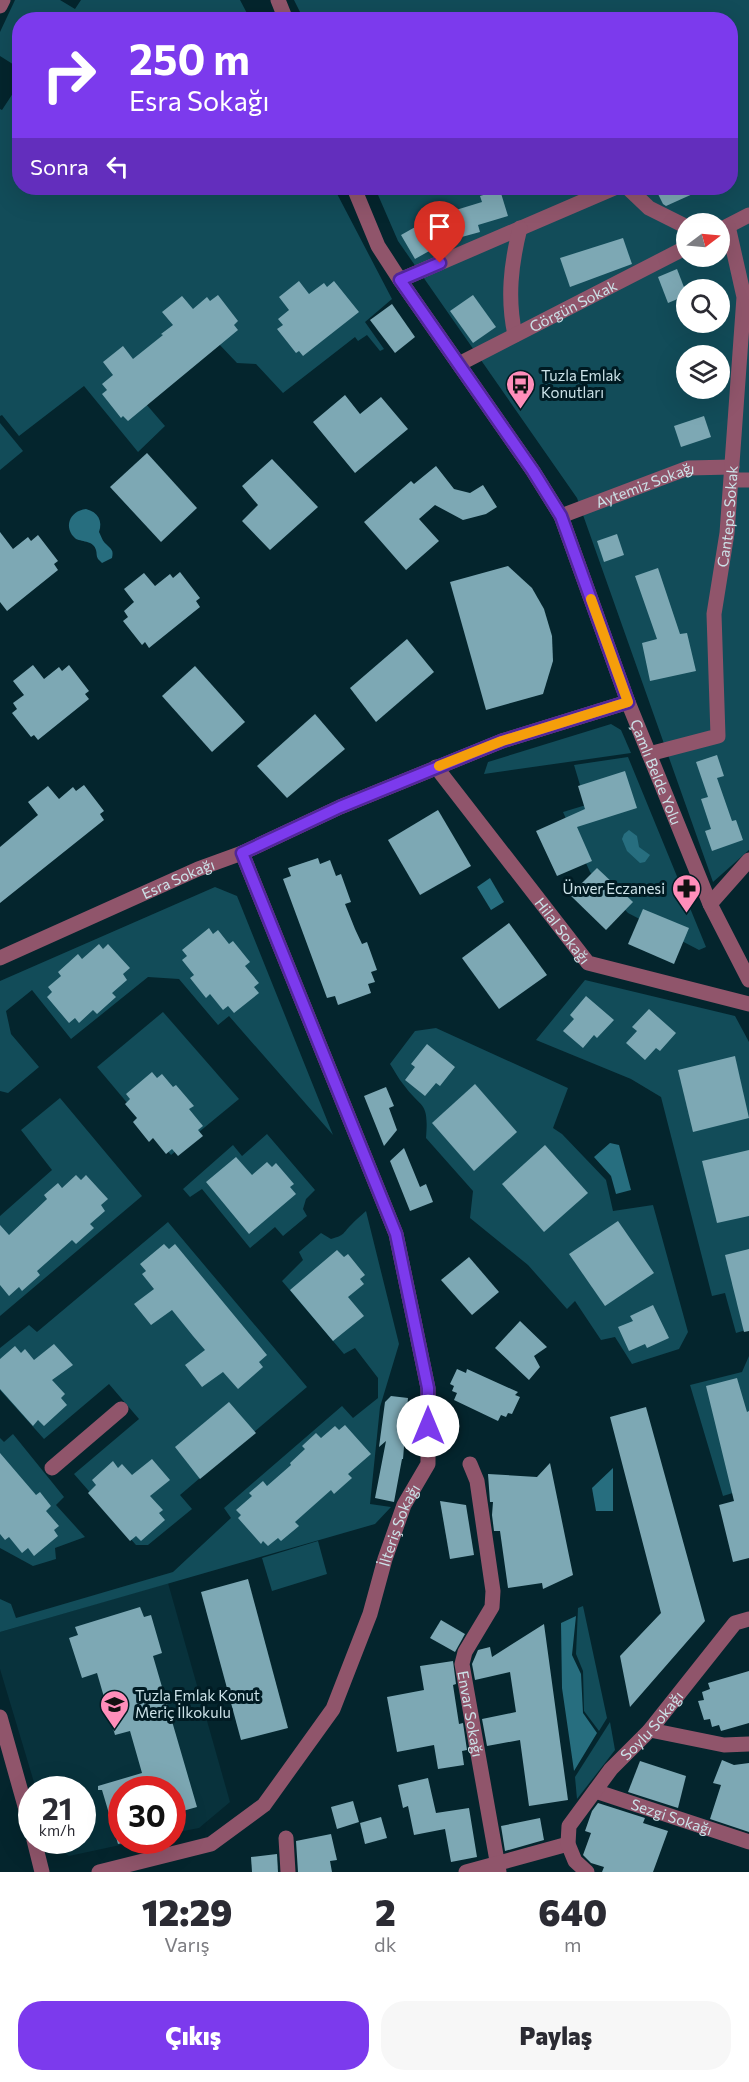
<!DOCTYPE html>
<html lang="tr">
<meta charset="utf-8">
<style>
body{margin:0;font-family:Commissioner,sans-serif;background:#f7f7f7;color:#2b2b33;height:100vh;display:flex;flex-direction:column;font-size:22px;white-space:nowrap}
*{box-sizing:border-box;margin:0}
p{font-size:20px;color:#7c7c81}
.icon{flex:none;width:33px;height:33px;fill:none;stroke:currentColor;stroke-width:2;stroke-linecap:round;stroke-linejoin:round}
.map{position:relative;height:1872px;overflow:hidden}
.drawer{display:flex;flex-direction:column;background:#fff;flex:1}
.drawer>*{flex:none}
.hud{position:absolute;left:12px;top:12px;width:726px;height:183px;border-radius:24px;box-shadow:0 6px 24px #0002;background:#7c3aed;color:#fff;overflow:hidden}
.needle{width:39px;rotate:74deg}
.controls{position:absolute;left:676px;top:213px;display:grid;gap:12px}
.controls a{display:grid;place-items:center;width:54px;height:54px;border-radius:50%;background:#fff;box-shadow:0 6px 24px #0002;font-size:30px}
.speed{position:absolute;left:18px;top:1776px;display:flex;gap:12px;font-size:30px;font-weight:700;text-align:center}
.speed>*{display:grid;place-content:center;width:78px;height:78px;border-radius:50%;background:#fff;box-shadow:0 6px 24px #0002;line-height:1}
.speed small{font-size:15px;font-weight:400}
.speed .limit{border:9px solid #d22;background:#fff;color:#111}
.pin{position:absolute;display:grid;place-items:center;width:51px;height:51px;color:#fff;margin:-62px -26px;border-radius:50% 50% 50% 0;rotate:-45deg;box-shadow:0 0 6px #0007}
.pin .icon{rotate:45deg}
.me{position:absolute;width:66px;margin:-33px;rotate:0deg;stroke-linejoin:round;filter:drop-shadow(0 0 4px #0008)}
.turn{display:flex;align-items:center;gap:21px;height:126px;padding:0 18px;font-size:27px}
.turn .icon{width:78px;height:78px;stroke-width:2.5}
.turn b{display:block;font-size:42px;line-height:51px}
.then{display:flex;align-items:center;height:57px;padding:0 18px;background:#0003;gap:12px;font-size:22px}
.eta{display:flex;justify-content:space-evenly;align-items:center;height:102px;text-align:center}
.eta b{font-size:36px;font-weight:800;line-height:42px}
.action{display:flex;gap:12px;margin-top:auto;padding:12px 18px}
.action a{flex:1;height:69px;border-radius:24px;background:#7c3aed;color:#fff;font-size:24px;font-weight:800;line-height:69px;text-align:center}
.action a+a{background:#f7f7f7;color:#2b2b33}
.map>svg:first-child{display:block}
</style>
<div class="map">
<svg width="749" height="1872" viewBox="0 0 749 1872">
<rect width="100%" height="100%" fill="#04252d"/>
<path fill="#08323c" d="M168,1583L230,1802L199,1828L173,1833L172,1790H122V1840L139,1841L69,1856L53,1845L51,1841L82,1840V1790L36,1789L0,1669V1632Z"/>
<g fill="#124c59" fill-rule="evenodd">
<path d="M15,0H60L75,9L81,0H240L250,19L20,20L19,68L0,56V32Z"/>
<path d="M294,0H749V850L713,882L577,498L398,241L375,188H730V20H304ZM687,224H720V256H687ZM687,290H720V322H687ZM687,356H720V388H687Z"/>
<path d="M19,84L20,188H334L392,299L365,322L384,349L380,351L367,335L358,341L355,337L283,393L256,364L237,363L218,343L146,404L165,426L138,452L84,386L19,436L2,415L0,416V109L2,110Z"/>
<path d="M0,423L23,451L0,470Z"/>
<path d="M611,724L621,730L631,753L484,774L488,762Z"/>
<path d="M628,757L706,947L699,950L628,913L590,872L563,812L586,805L574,765Z"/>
<path d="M215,887L237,896L333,1135L229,1016L218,1025L179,979L148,977L71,1039L32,990L6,1011L11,1034L39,1067L8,1093L0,1091V981Z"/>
<path d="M585,980L735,1016L749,1042V1329L736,1333L725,1293L712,1296L661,1097L631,1079L536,1040Z"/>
<path d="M163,1012L239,1099L171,1155L97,1067Z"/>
<path d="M436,1028L568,1088L553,1128L562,1134L606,1180L613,1211L653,1205L688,1332L679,1349L632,1364L615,1337L601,1340L575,1301L567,1309L528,1265L470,1218L473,1191L426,1138C429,1100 422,1110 403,1084C398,1078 394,1070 390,1064L415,1031Z"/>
<path d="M60,1098L142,1196L0,1316V1216L52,1170L21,1130Z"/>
<path d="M267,1134L315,1190L306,1199L303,1209L307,1216L283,1236L275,1227L250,1248L202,1189L190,1197L183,1189L233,1145L242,1156Z"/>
<path d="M366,1211L399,1344L380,1407L370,1504L391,1507L375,1524L0,1632V1599L11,1604L16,1618L173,1572L231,1518L224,1508L342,1406L353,1418L378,1398V1378L355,1348L344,1354L282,1281L303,1260L299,1252L321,1233L331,1239C345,1235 342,1234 351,1225C355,1220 361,1216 366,1211Z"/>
<path d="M168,1222L307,1387L180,1495L192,1509L148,1545H136L74,1474L139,1419L109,1384L44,1439L0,1390V1348L29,1325L37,1332Z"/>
<path d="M749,1356V1488L723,1496L690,1385L742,1372Z"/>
<path d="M13,1434L64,1497L56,1505L85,1537L55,1548L56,1559L33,1566L0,1548V1438L4,1442Z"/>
<path d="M318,1541L327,1574L272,1591L262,1558Z"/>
<path d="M583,1606L607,1718L599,1731L584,1711L583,1671L576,1654L578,1608Z"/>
<path d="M610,1722L615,1750L577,1799L575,1777Z"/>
</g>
<g fill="#276e7f">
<path d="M86,509C98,512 103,521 99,532C101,536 103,542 106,544C111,549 114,550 112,558L102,563L98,559C96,556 97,553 96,550C94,541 83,542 76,539C63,528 69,511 86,509Z"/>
<path d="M629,830L637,836L639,847L650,855L645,862L640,863L627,851L622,839L624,834Z"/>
<path d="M490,878L504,902L491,910L477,887Z"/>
<path d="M610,1143L619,1145L631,1190L616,1194L611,1176L594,1157Z"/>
<path d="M613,1468V1511H596L592,1488Z"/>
<path d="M576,1616L572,1655L581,1674L583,1713L597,1733L574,1771L562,1688L561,1623Z"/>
</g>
<g fill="#7da8b4">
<path d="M655,188H706L666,206L663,204Z"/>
<path d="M500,190L508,216L478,225L480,232L447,241L415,259L401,235L433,217L482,202L480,196Z"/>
<path d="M623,238L632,264L570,287L560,258Z"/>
<path d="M677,269L687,295L668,303L658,277Z"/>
<path d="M299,281L309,294L324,283L327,287L334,281L359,312L303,356L299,351L296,353L277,329L283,325L278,319L289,310L279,297Z"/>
<path d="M218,295L238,321L234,325L238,330L128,421L123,416L121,418L102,394L107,390L102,384L113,375L103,362L123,346L133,359L163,335L161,334L173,325L162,312L182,296L193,309L207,297L210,301Z"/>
<path d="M473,295L496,327L473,343L450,311Z"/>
<path d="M392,304L415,337L395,353L370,320Z"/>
<path d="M345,395L360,414L381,397L408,429L355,473L313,422Z"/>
<path d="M704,416L711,437L681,447L674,426Z"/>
<path d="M147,453L197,508L161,542L110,487Z"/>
<path d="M272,459L318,507L270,550L242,521L258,505L242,486Z"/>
<path d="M436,466L454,489L470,493L483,485L497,507L486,514L463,520L435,505L419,519L439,541L406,570L364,522L411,481L414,484Z"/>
<path d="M0,532L13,549L28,537L31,541L38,535L58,561L54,564L58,570L7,611L0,602Z"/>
<path d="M617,534L624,555L604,562L597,541Z"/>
<path d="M508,566L532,588L544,609L552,636L553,661L543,694L486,710L450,582Z"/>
<path d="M658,568L680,634L687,633L696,671L650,681L642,643L657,639L635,576Z"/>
<path d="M180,572L200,598L196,601L200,607L149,648L145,642L142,645L123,621L128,617L124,611L134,602L124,589L144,573L155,586L170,574L173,578Z"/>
<path d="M407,639L434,672L376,722L350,688Z"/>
<path d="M33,665L44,679L59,667L62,671L69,665L89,691L85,694L89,699L38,740L34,735L31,737L12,713L17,709L13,703L24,695L13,681Z"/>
<path d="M195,666L245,722L212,752L162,696Z"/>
<path d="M315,714L345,749L287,798L257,766Z"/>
<path d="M717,755L724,776L717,778L732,821L736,820L743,840L712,851L705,831L711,829L701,799L708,797L696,762Z"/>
<path d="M625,771L637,808L577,827L592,861L557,876L536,831L585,809L578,786Z"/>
<path d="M84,785L104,811L100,814L104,820L0,903V847L38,815L28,802L48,786L59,799L73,787L76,791Z"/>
<path d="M438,810L471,866L420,895L388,840Z"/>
<path d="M318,858L320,864L330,860L336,876L341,874L351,902L345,904L355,929L362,944L367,942L377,970L371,972L375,982L368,984L371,993L338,1005L335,996L327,998L283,879L291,876L288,868Z"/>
<path d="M597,868L633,902L606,930L570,895Z"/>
<path d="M643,909L689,928L674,964L628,944Z"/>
<path d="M509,923L547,975L499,1009L462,958Z"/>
<path d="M209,928L213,934L218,930L229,944L233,941L250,962L245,966L259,983L254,987L259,993L234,1013L228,1006L223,1010L210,994L206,998L190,978L194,975L182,960L187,956L182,950Z"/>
<path d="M99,944L103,949L108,944L130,968L123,974L127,980L112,993L116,997L97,1014L93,1010L79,1023L75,1018L69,1023L47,997L52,992L48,987L61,976L58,972L78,954L82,959Z"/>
<path d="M586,996L614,1020L597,1038L594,1035L583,1048L563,1031L574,1019L570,1015Z"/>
<path d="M649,1009L676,1033L660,1051L656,1048L645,1060L626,1043L637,1031L632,1027Z"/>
<path d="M427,1044L455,1067L440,1086L436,1083L425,1096L405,1080L415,1067L411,1064Z"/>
<path d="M735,1056L749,1118L693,1132L678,1070Z"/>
<path d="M152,1072L157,1078L162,1074L173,1087L176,1085L194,1106L189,1109L203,1126L198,1130L203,1136L178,1156L172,1149L166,1154L153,1138L149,1142L133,1122L137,1118L125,1104L130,1099L126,1094Z"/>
<path d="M475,1084L517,1132L474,1171L432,1123Z"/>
<path d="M386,1087L394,1106L389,1108L397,1130L384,1146L364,1096Z"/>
<path d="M545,1145L588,1193L544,1232L502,1184Z"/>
<path d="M404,1148L420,1187L426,1184L433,1202L410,1211L390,1161Z"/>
<path d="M749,1150V1216L717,1223L702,1161Z"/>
<path d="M236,1157L252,1175L267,1162L272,1167L276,1163L294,1184L290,1187L296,1194L249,1234L206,1182Z"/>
<path d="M76,1175L81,1180L86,1175L108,1199L101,1205L105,1211L90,1224L94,1228L76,1244L72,1240L37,1271L40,1275L22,1291L19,1287L9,1296L0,1285V1225L9,1235L47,1199L44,1195L58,1183L62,1188Z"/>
<path d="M618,1221L654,1273L605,1306L569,1254Z"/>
<path d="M164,1244L169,1249L175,1244L267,1355L259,1362L263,1367L238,1389L223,1372L202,1387L185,1365L205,1350L193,1336L172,1310L151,1325L134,1304L154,1289L142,1274L146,1271L140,1264Z"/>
<path d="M749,1249V1331L744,1332L725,1255Z"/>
<path d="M337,1250L344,1257L348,1254L365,1275L360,1279L364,1284L348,1297L364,1316L333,1341L290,1290Z"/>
<path d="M469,1257L499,1292L472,1315L441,1280Z"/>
<path d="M653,1305L669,1338L647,1348L645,1344L629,1351L618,1327L633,1321L630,1316Z"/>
<path d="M520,1321L547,1347L534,1356L540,1367L529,1380L495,1348Z"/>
<path d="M54,1344L73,1365L52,1380L65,1394L61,1398L67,1405L44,1426L38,1420L33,1426L0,1389V1359L15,1346L21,1353L25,1349L34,1360Z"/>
<path d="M457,1369L466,1373L467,1369L518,1392L515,1395L520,1397L512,1414L508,1413L506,1417L501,1415L498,1421L454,1400L457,1393L452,1391L454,1386L450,1384Z"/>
<path d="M737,1378L747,1412L749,1411V1558L733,1562L719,1505L734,1501L706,1386Z"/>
<path d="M391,1396L408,1398L403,1459H402L394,1502L375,1498L386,1441L379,1447L385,1402Z"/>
<path d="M229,1402L256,1433L200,1479L175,1447Z"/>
<path d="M646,1407L705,1621L630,1707L620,1656L661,1613L610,1417Z"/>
<path d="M345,1425L371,1454L348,1474L352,1478L334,1494L331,1490L295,1522L299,1526L281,1541L278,1538L268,1546L263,1541L261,1544L238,1518L241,1515L236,1510L252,1496L249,1493L263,1481L267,1486L291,1465L290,1463L305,1449L302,1446L316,1433L321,1438L335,1426L339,1430Z"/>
<path d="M0,1453L36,1495L40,1492L51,1506L46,1511L59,1526L54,1530L58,1536L34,1556L28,1548L22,1553L9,1537L5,1540L0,1534Z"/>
<path d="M152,1459L170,1480L150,1496L163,1510L159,1513L165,1520L141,1541L136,1536L130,1541L88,1493L96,1485L92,1480L113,1461L118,1468L122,1464L132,1475Z"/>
<path d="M550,1463L573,1575L543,1589L542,1583L508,1588L500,1531H494L492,1515L493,1502H490L488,1474L537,1477Z"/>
<path d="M440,1501L466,1505L474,1555L450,1559Z"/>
<path d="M248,1579L288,1728L241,1740L201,1592Z"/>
<path d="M140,1607L144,1617L151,1615L162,1653L153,1656L197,1807L172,1814V1790H122V1843L118,1844L102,1790H98V1786L142,1773L130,1731L115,1735L97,1673L82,1678L69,1638L78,1635L75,1627Z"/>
<path d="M441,1620L465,1634L455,1652L430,1638Z"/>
<path d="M544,1624L568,1800L529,1806L520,1740L487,1746L482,1719L516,1712L510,1672L475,1680L472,1664L478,1650L490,1647L492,1657Z"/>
<path d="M453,1661L456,1684L453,1685L459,1724L463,1723L467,1750L462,1751L464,1765L438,1769L434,1745L397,1752L387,1697L424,1690L420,1666Z"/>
<path d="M749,1671V1723L721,1731L719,1725L712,1727L710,1719L704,1720L698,1701L704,1700L702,1692L710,1689L708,1683Z"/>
<path d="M722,1760L734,1765L749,1763V1832L710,1819L721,1785L713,1783Z"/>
<path d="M640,1761L686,1776L678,1808L628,1792Z"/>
<path d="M428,1778L436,1813L469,1808L477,1857L451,1862L445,1829L414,1835L408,1806L403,1808L398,1785Z"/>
<path d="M353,1801L359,1822L337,1829L331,1807Z"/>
<path d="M598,1803L645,1818L643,1823L668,1831L653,1872H602L604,1867L591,1863L583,1855L591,1833L585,1831L592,1811Z"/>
<path d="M381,1817L387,1838L365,1844L360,1823Z"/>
<path d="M540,1818L544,1840L505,1851L501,1826Z"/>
<path d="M331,1834L337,1860L330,1861L332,1872H298L296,1841Z"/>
<path d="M277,1854L278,1872H252L251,1857Z"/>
</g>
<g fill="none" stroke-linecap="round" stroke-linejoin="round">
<g stroke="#90556b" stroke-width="15">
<path d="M278,0L286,20"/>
<path d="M0,6L3,0"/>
<path id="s1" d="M354,188L378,246L400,280L533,471L561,516L628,702L710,904L749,980"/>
<path d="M628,188L649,208L687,227"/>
<path d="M720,230L749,215"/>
<path d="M400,280L614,188"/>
<path d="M515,335C507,298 511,264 520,228"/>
<path id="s2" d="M459,364L687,247"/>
<path d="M732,480H749"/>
<path id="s3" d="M561,516L688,468L732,467"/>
<path id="s4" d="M649,754L718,736L714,614L727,533L744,297L728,226"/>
<path id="s5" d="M436,767L588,963L749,1004"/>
<path d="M710,904L749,860"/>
<path id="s6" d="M0,958L198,869L242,853L340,807L502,741L628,702"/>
<path id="s7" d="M470,1464L477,1481L493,1591L492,1607L465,1652L462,1664L499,1872"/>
<path d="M52,1468L121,1409"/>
<path d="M0,1717L32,1831"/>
<path d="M650,1730L724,1745L749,1744"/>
<path id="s8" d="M595,1791L749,1842"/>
<path d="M286,1838L288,1872"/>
<path d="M34,1840L42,1872"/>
<path id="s9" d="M99,1872L211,1844L264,1805L333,1709L370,1614L385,1559L404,1505L428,1464V1388L396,1234L242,853"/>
<path d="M466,1872L568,1844"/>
<path id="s10" d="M587,1872L575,1861L568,1844L569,1826L611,1769L650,1730L735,1623L749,1619"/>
</g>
</g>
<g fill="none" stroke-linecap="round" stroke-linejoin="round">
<defs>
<path id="route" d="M428,1426V1388L396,1234L242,853L340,807L502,741L628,702L561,516L533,471L400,280L440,263"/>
</defs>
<use href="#route" stroke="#51269a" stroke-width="15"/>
<use href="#route" stroke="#7c3aed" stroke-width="10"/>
<path stroke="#f59e0b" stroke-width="10" d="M439,766L502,741L628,702L591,599"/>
</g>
<defs>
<symbol id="bus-pin" viewBox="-11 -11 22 30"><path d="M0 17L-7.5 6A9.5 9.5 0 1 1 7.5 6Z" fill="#ff8eba" stroke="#001b23"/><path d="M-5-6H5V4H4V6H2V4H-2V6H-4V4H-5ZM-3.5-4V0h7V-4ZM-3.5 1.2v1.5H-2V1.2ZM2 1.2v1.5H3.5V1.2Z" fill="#111"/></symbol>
<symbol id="pharmacy-pin" viewBox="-11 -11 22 30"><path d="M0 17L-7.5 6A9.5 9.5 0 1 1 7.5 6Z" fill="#ff8eba" stroke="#001b23"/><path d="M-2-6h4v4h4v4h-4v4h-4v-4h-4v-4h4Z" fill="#111"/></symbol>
<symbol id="school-pin" viewBox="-11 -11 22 30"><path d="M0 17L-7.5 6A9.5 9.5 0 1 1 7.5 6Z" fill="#ff8eba" stroke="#001b23"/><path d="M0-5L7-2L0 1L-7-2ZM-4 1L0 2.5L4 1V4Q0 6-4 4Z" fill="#111"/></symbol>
</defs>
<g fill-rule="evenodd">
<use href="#bus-pin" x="504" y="368" width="33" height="45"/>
<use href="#pharmacy-pin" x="670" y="872" width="33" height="45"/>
<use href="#school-pin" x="98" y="1688" width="33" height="45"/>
</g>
<g text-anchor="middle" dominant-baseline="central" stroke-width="6" stroke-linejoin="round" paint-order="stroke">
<g font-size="15" fill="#cce2e8" stroke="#001b23">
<text stroke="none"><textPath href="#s2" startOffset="128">Görgün Sokak</textPath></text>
<text stroke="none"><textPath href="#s3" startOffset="90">Aytemiz Sokağı</textPath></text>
<text stroke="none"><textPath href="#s4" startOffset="292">Cantepe Sokak</textPath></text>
<text stroke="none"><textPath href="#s1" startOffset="662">Çamlı Belde Yolu</textPath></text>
<text stroke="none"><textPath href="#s6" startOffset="195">Esra Sokağı</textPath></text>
<text stroke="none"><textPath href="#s5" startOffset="207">Hilal Sokağı</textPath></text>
<text stroke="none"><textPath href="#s9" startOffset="495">İlteriş Sokağı</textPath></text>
<text stroke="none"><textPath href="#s7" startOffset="261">Envar Sokağı</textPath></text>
<text stroke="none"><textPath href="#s10" startOffset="183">Soylu Sokağı</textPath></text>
<text stroke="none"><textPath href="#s8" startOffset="81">Sezgi Sokağı</textPath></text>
</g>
<g font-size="15" fill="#cce2e8" stroke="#001b23" text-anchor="start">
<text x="541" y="375">Tuzla Emlak<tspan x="541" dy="17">Konutları</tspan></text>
<text x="665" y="888" text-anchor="end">Ünver Eczanesi</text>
<text x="135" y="1695">Tuzla Emlak Konut<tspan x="135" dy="17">Meriç İlkokulu</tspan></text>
</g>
</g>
</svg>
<div class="controls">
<a><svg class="needle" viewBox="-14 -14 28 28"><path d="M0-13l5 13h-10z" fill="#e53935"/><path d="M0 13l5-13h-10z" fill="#7c7c81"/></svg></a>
<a><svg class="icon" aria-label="search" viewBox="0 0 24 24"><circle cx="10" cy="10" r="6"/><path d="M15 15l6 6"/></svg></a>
<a><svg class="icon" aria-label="layers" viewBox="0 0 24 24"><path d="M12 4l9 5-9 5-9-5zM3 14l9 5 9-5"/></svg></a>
</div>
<div class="speed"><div>21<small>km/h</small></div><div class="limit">30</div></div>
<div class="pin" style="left:440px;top:263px;background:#d93025"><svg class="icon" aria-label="arrive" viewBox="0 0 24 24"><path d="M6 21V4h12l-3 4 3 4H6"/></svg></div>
<svg class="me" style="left:428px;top:1426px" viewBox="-20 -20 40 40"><circle r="19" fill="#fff"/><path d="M0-13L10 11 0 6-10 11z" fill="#7c3aed"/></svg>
<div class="hud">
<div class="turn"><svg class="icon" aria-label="right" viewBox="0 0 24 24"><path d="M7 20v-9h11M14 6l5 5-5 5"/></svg><div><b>250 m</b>Esra Sokağı</div></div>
<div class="then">Sonra<svg class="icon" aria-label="left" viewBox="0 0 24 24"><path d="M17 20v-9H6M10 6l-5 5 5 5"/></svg></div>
</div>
</div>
<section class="drawer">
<div class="eta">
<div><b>12:29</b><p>Varış</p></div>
<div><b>2</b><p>dk</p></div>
<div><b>640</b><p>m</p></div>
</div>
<div class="action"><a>Çıkış</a><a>Paylaş</a></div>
</section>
